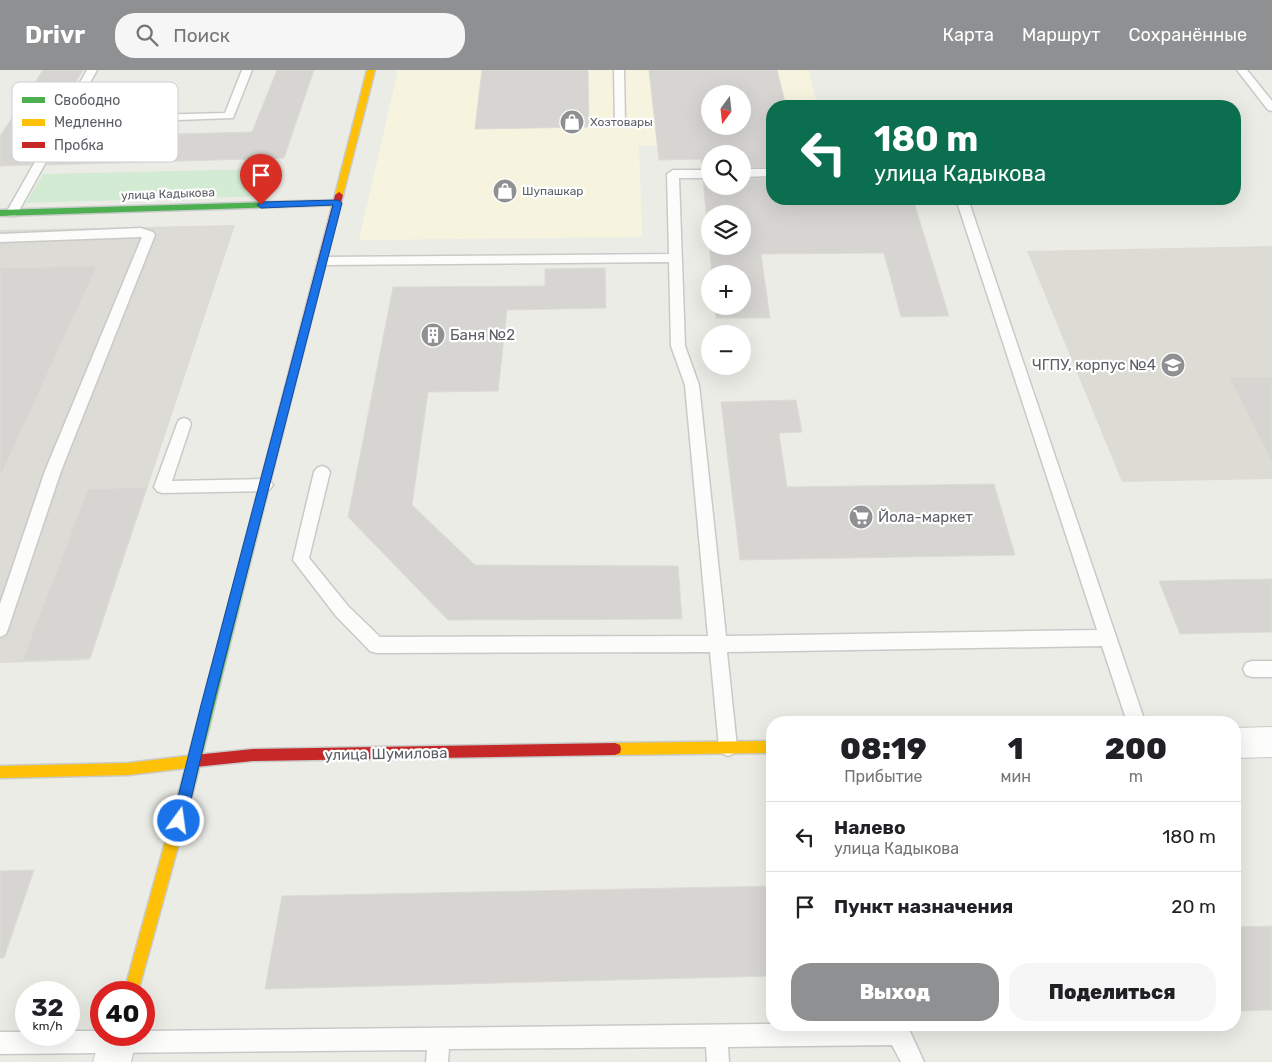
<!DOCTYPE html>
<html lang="ru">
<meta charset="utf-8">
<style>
body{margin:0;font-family:Rubik,sans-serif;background:#f6f6f6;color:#202124;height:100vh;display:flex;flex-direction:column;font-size:19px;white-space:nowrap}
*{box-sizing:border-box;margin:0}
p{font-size:16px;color:#757577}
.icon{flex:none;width:28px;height:28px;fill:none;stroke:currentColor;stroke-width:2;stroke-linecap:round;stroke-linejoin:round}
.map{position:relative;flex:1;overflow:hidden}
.details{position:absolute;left:766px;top:646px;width:475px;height:315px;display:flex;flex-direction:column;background:#fff;border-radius:20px;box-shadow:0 5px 20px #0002}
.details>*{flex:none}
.hud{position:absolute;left:766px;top:30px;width:475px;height:105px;border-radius:20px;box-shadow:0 5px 20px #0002;background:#0b6e4f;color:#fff;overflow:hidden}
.needle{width:32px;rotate:195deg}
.fabs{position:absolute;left:701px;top:15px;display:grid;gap:10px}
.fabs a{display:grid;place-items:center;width:50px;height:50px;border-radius:50%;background:#fff;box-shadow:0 5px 20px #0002;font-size:25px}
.speed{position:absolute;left:15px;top:911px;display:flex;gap:10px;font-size:25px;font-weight:700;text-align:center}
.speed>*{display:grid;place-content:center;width:65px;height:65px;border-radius:50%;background:#fff;box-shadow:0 5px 20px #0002;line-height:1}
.speed small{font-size:12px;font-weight:400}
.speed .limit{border:8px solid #d22;background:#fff;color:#111}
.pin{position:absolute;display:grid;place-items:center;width:42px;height:42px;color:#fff;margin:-51px -21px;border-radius:50% 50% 50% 0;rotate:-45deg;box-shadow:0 0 5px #0007}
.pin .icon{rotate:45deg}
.me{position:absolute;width:55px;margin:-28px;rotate:14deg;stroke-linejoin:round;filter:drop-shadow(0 0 4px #0008)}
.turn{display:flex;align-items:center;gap:18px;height:105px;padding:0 25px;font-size:22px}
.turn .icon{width:65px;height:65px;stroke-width:2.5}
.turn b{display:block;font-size:35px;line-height:42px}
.eta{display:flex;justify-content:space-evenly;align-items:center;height:85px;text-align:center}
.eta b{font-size:30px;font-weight:800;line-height:35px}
.action{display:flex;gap:10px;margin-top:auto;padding:10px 25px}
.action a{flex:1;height:58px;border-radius:20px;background:#8e9092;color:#fff;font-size:20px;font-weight:800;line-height:58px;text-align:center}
.action a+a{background:#f6f6f6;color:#202124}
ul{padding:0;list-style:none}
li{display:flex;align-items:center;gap:15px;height:70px;padding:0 25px;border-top:1px solid #e0e0e0}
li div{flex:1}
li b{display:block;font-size:19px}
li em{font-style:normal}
header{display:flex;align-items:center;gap:30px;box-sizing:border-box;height:70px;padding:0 25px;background:#8e9092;color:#fff}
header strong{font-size:24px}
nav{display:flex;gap:28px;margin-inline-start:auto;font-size:18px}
.search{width:350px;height:45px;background:#f6f6f6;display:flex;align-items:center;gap:12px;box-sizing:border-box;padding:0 18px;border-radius:20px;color:#757577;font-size:19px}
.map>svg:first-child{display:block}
</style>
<header>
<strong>Drivr</strong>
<div class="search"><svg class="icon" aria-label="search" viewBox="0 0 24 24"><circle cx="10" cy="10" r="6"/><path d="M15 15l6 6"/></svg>Поиск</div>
<nav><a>Карта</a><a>Маршрут</a><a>Сохранённые</a></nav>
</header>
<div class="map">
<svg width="1272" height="992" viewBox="0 0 1272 992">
<rect width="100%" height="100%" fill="#ecece6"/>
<path fill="#f6f4df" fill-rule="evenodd" d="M398,0H809L817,36H772V74L639,76L642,167L359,170ZM710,24H742V56H710Z"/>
<path fill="#dcdbd6" d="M235,155L90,590L0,593V160Z"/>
<path fill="#dddcd4" d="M1272,176V409L1122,412L1027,181Z"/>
<path fill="#d3ead3" d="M271,99L262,126L26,133L43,104Z"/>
<g fill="#d6d5d1" stroke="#dcdbd5" fill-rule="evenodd">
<path d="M43,0H83L42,68H46L31,95L0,96V66Z"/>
<path d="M277,0H314L284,88L47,95L62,67L252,62Z"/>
<path d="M482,0H588L589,57L475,59Z"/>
<path d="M649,0H777L786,36H772V97H742V84H710V98H702L701,89L659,90ZM710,24H742V56H710Z"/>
<path d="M772,108V129H913L949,246L901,247L884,183L761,184L770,248H716L715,236H742V204H712L703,110H710V116H742V109ZM710,144H742V176H710Z"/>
<path d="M97,196L0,407V198Z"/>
<path d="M605,198L606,238L507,240L498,321L428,322L412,435L475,495L678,496L682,549L448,550L348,447L393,217L545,216V199Z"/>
<path d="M1229,307H1272V393Z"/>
<path d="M796,330L802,362L779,363L787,417L994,414L1015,485L740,490L721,332Z"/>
<path d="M147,417L90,588L22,591L88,419Z"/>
<path d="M1272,509V562L1180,564L1159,511Z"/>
<path d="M34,800L4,888H0V801Z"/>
<path d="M772,816V906L265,919L282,826Z"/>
<path d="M1272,856V940L1235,941V857Z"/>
</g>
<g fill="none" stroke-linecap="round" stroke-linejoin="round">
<defs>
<g id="lane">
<path d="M87,0H97L71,47L225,43L242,0H252L233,48L67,54L16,146H8L6,143Z"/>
<path d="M614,0H624L625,53L620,56L615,53Z"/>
<path d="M1237,0H1247L1272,31V41L1268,40Z"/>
<path d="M742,99H772V106L742,107Z"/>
<path d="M673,100H710V108H679L685,276L699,315L726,566L1097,560L956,129H968L1145,652H1127L1102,576L727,582L737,677L735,683L728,686L721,683L719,677L710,582L376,583L370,581L336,546L293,490L314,402L317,398L322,396L327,398L330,402L309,488L348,536L380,567L708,566L685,315L671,276L669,192L323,195L317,191L323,187L669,184L667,104Z"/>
<path d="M141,158L153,162L155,165L61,401L8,559L6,564L0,567V534L45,401L142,167L0,172V164Z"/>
<path d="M184,348L189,350L191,354L172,411L265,409L270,411L273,415L270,419L265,421L162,423L157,421L154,417L177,354L179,350Z"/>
<path d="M1252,591H1272V607H1252L1246,605L1243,599L1246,593Z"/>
<path d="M772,954L907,955L924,992H901L892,975L728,977L729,992H707L706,977L449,979L448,992H426L427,980L0,984V962H26V965H69V961H101V965H144V961Z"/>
</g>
<g id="street">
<path d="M1272,657V687L1235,688V658Z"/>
<path d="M101,963V965H137L131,992H93Z"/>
</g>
<g id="fast">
<path d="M338,130L341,131V135L0,146V140Z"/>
<path d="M261,425L265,426L266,429L193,722L191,727L186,729L181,727L179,722L256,429L257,426Z"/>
</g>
<g id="slow">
<path d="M367,0H375L343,125L339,128L335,125Z"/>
<path d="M772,671V683L615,685L610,683L609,679L610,675L615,673Z"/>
<path d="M195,685L200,687L201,691L200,695L195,697L128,705L0,708V696L128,693Z"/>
<path d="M186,715L191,717L193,722L138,922H124L179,722L181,717Z"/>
</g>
<g id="jam">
<path d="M339,122L343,125L266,429L265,432H257L256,429L335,125Z"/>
<path d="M615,673L620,675L621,679L620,683L615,685L253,691L195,697L190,695L189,691L190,687L195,685L253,679Z"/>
</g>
</defs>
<use href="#lane" stroke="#c9cac8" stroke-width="3"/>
<use href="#street" stroke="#c9cac8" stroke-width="2"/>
<use href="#fast" stroke="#c9cbca" stroke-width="3"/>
<use href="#slow" stroke="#c9cbca" stroke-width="3"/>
<use href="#jam" stroke="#c9cbca" stroke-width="3"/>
<use href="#lane" fill="#fcfcfb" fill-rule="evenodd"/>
<use href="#street" fill="#fcfcfb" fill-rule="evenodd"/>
<use href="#fast" fill="#4caf50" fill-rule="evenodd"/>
<use href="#slow" fill="#ffc107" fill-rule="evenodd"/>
<use href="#jam" fill="#c62828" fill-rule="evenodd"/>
</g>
<path fill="#1a73e8" stroke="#114b97" d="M338,130L342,133L213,635L186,751L184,755L179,757L174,755L172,751L201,635L333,135L261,138L257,135L261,132Z"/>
<defs>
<symbol id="shop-disc" viewBox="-11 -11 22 22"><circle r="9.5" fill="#8e9092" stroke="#fff"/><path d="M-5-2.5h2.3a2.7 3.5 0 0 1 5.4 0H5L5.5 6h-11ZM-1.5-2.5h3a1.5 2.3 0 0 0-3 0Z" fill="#fff"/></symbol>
<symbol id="building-disc" viewBox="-11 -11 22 22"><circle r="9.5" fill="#8e9092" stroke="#fff"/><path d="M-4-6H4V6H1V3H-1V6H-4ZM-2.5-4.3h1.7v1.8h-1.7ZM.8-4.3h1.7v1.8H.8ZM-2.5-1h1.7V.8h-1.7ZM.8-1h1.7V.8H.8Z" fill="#fff"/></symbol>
<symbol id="university-disc" viewBox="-11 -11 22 22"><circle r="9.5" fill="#8e9092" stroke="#fff"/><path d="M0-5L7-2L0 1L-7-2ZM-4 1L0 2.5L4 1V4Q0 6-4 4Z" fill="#fff"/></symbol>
<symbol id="supermarket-disc" viewBox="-11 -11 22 22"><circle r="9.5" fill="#8e9092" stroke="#fff"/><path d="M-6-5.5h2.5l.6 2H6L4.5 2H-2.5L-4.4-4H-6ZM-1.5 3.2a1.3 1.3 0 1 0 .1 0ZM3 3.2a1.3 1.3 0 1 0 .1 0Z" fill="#fff"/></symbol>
</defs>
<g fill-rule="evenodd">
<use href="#shop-disc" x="558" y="38" width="28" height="28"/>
<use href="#shop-disc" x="491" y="107" width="28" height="28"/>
<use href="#building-disc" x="419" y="251" width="28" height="28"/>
<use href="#university-disc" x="1159" y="281" width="28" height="28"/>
<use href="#supermarket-disc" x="847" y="433" width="28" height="28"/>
</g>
<g text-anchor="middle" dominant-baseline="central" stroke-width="4.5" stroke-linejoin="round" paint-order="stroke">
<g font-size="12" fill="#5b5f65" stroke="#fff" text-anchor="start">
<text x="590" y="52">Хозтовары</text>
<text x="522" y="121">Шупашкар</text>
</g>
<g font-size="12" fill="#5b5f65" stroke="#fff">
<text transform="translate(168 124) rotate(-2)">улица Кадыкова</text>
</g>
<g font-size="15" fill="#5b5f65" stroke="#fff" text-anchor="start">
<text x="450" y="265">Баня №2</text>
<text x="1156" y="295" text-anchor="end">ЧГПУ, корпус №4</text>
<text x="878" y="447">Йола-маркет</text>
</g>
<g font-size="15" fill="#5b5f65" stroke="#fff">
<text transform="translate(386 684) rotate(-1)">улица Шумилова</text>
</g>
</g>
<rect x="12" y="12" width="166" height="80" rx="8" fill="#fff" stroke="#cecfd1" stroke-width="1"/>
<rect x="22" y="27" width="23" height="6" fill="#4caf50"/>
<rect x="22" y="49" width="23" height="7" fill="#ffc107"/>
<rect x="22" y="72" width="23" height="6" fill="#c62828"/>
<g font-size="14" fill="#5b5f65">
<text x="54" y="35">Свободно</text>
<text x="54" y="57">Медленно</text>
<text x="54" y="80">Пробка</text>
</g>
</svg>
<div class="fabs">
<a><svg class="needle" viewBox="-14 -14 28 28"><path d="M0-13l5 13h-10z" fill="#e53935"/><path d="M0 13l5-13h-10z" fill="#757577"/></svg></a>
<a><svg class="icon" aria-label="search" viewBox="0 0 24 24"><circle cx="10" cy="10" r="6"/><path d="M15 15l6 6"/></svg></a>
<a><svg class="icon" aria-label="layers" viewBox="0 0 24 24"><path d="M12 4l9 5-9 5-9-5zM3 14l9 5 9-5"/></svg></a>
<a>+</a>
<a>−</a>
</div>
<div class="speed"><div>32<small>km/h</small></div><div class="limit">40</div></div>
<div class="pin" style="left:261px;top:135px;background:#d93025"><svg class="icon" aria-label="arrive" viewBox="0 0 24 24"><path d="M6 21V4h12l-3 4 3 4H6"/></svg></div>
<svg class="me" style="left:179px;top:751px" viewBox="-20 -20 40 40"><circle r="17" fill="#1a73e8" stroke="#fff" stroke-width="3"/><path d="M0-11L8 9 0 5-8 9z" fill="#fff"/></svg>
<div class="hud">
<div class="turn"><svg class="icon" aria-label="left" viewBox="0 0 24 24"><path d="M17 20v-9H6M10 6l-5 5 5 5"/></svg><div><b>180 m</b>улица Кадыкова</div></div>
</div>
<section class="details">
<div class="eta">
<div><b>08:19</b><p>Прибытие</p></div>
<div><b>1</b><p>мин</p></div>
<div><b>200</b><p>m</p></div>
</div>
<ul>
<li><svg class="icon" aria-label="left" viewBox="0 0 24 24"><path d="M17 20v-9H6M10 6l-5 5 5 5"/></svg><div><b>Налево</b><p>улица Кадыкова</p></div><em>180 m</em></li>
<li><svg class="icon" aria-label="arrive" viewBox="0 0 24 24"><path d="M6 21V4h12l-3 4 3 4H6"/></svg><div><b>Пункт назначения</b></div><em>20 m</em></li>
</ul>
<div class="action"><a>Выход</a><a>Поделиться</a></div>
</section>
</div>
